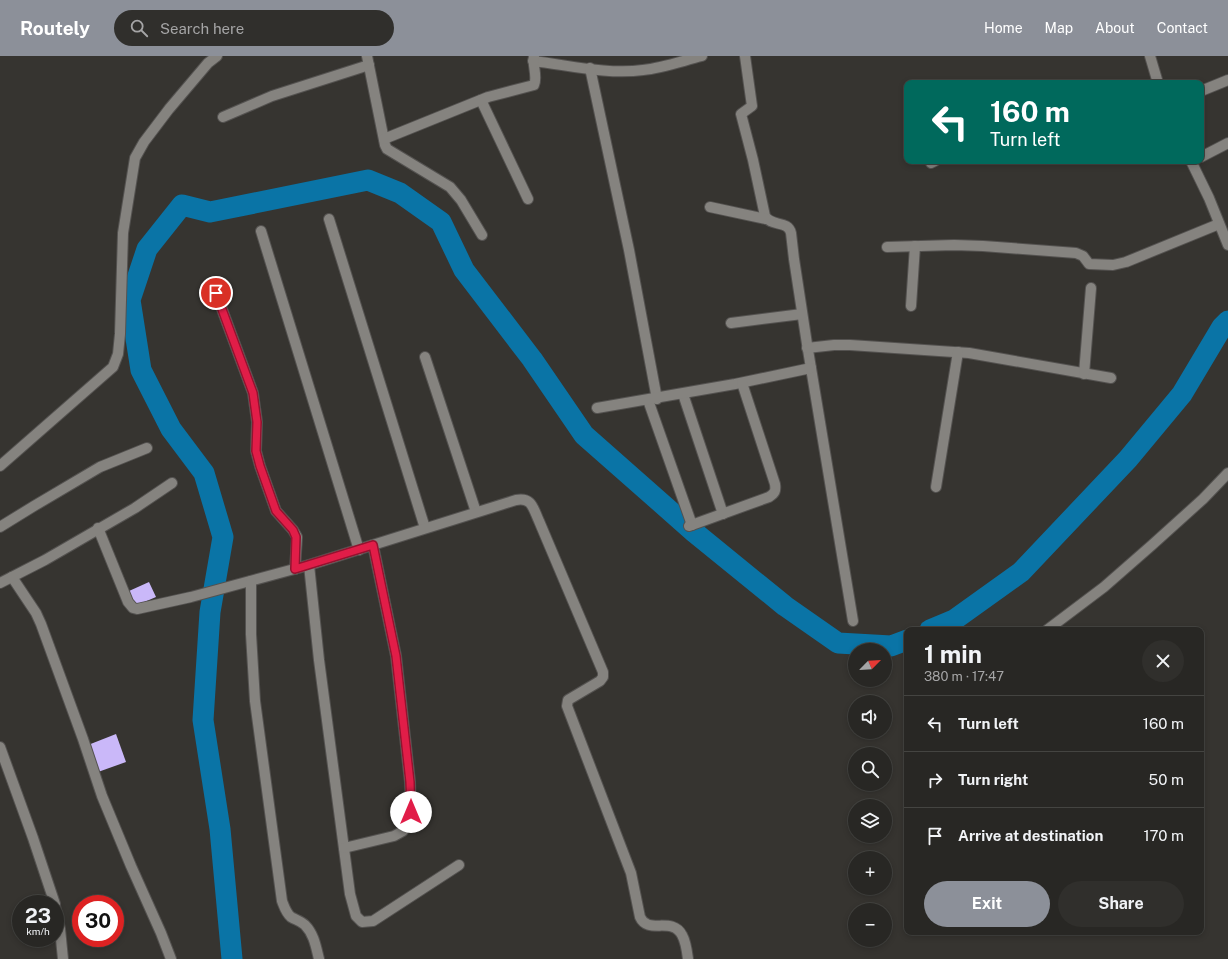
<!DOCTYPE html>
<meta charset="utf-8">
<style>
body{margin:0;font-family:"Public Sans",sans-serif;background:#302f2c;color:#f1f3f6;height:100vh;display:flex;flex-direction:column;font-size:15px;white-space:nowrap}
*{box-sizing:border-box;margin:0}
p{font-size:13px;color:#a5a5a6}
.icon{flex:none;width:22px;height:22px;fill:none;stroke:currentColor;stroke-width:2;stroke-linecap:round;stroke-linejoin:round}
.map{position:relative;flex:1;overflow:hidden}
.drawer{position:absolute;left:904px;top:571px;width:300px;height:308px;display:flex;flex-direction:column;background:#282724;border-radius:8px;box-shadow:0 2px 6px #0003,0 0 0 1px #444441}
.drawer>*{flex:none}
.top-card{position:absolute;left:904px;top:24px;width:300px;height:84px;border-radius:8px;box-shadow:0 2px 6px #0003,0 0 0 1px #444441;background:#00695c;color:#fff;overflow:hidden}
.needle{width:26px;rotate:66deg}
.controls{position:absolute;left:848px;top:587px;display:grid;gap:8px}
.controls a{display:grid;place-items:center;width:44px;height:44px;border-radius:50%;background:#282724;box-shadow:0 2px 6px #0003,0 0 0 1px #444441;font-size:20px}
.speed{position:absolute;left:12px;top:839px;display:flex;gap:8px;font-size:20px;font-weight:700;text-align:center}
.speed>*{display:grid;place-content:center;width:52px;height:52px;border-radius:50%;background:#282724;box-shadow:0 2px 6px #0003,0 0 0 1px #444441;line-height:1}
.speed small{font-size:10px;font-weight:400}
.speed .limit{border:6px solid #d22;background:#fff;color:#111}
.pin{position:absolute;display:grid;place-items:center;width:34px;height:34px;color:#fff;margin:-17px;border:2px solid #fff;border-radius:50%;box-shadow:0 1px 4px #0007}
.me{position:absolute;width:44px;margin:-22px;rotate:0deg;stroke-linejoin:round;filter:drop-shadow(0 0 3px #0008)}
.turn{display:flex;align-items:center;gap:14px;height:84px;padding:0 20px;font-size:18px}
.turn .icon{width:52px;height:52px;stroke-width:2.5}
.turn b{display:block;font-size:28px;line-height:34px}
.round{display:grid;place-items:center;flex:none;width:42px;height:42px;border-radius:21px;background:#302f2c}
.overview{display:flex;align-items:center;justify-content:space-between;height:68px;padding:0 20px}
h1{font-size:24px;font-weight:700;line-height:30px}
.action{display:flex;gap:8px;margin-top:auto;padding:8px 20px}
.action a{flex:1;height:46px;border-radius:24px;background:#8c9099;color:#fff;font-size:16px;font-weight:700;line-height:46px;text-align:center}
.action a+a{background:#302f2c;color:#f1f3f6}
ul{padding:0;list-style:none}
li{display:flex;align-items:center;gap:12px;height:56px;padding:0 20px;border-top:1px solid #444441}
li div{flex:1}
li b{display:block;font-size:15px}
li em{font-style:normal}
header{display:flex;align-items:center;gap:24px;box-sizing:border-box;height:56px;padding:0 20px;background:#8c9099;color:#fff}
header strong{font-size:19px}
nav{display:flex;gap:22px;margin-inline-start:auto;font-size:14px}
.search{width:280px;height:36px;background:#302f2c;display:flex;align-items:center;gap:10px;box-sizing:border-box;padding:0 14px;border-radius:22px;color:#a5a5a6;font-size:15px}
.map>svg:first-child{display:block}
</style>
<header>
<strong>Routely</strong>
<div class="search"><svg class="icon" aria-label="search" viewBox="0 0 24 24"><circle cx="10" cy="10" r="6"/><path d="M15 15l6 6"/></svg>Search here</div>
<nav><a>Home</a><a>Map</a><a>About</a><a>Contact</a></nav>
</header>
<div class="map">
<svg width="1228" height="903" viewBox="0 0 1228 903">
<rect width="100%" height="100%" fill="#363430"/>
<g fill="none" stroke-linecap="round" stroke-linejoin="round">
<g stroke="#0a74a6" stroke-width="21">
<path d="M930,574L954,564L1021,516L1128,403L1182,338L1222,271L1228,265"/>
<path d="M232,903L220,773L203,664L210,556L223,481L204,417L171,373L141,314L130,244L147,193L182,149L210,156L368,124L400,137L441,166L464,214L532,303L584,379L694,476L785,550L838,587L891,590L907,584"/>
</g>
</g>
<g fill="#cab8f9">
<path d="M149,526L156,541L135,550L129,535Z"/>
<path d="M116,678L126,706L98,716L88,689Z"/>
</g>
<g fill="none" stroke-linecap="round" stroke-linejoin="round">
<defs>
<g id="minor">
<path d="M367,0L385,89L387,93L450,131L461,144L482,179"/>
<path d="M745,0L752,50L741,58L753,104L765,160C771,171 788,164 791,177L794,203L807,288L853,565"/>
<path d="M1150,0L1158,27"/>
<path d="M533,5C568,9 608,19 643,14C663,12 682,5 702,0"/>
<path d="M590,12L629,194L657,343"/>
<path d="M1201,35L1228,24"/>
<path d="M481,44L528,143"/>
<path d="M223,61L272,40L369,9"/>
<path d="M384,83L488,41L534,29C538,21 532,9 534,0"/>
<path d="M1201,101L1228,87"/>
<path d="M1191,105L1209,142L1228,189"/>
<path d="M931,107L935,105"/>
<path d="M710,151L766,163"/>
<path d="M329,163L425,472"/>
<path d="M261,175L359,494"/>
<path d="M887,191L954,189L983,190L1076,197L1083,200L1089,208L1113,209L1126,206L1219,168"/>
<path d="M216,237L253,337L257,366L256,395L260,410L276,455L293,474L297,481L295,513"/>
<path d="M911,250L915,190"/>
<path d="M731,267L802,258"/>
<path d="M807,292L834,289H850L969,297L1111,322"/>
<path d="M425,301L476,456"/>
<path d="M1084,318L1091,232"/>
<path d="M683,338L723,458"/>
<path d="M648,344L692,469"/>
<path d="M597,352L735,328L811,312"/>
<path d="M0,410L113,311L118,298L120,278L123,177L135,102L144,86L169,53L208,7L217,0"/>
<path d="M936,431L958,296"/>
<path d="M689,470L769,441C775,437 776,435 775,428L742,327"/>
<path d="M0,471L34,450L100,411L147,392"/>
<path d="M98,472L128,546L133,552L137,553L191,541L309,509L516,444C532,441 533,452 539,465L603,616V621L600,625L568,644L567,650L631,817L640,861C648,879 672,860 682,879C686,886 687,895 688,903"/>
<path d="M309,509L319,604L350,838L356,860L362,866L373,865L459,809"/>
<path d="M12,521L36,557L41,568L83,683L102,740L131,810L161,877L171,903"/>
<path d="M251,525V578L255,645L282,845C284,850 286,857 291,861C296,864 301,865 305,869C314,878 316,891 319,903"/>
<path d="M0,527L45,504L135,452L172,427"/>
<path d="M1047,574L1104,531L1152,489L1203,443L1228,417"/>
<path d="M0,691L33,782L55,848"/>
<path d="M344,792L394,780L403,775L406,770L411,756L410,726L396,600L373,489"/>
<path d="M55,850L60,873L63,903"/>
</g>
</defs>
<use href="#minor" stroke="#545250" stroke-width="12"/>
<use href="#minor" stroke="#85837f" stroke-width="10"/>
</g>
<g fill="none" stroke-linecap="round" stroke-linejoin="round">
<defs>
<path id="route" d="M216,237L253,337L257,366L256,395L260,410L276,455L293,474L296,481L295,513L373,489L396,600L410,726L411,756"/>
</defs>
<use href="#route" stroke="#92132f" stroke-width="10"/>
<use href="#route" stroke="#e11d48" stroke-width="7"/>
</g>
</svg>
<div class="controls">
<a><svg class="needle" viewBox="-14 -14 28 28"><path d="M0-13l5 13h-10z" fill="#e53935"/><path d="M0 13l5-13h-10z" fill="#a5a5a6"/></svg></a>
<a><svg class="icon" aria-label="sound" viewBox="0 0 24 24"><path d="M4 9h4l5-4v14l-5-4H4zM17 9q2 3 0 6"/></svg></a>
<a><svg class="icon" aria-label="search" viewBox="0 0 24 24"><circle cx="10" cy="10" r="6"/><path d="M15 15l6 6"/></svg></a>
<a><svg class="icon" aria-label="layers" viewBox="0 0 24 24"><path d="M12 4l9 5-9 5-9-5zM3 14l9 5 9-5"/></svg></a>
<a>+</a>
<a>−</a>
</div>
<div class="speed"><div>23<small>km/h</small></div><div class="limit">30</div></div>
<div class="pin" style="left:216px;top:237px;background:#d93025"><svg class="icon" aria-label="arrive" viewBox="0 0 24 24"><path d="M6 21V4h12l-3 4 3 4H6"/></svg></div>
<svg class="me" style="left:411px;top:756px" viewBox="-20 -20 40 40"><circle r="19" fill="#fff"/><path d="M0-13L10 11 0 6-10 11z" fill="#e11d48"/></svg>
<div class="top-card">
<div class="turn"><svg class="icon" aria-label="left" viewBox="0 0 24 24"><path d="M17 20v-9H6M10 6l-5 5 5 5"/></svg><div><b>160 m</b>Turn left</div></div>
</div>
<section class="drawer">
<div class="overview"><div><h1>1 min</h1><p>380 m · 17:47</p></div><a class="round"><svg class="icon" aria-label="close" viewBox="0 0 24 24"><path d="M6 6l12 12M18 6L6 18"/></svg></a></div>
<ul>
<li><svg class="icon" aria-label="left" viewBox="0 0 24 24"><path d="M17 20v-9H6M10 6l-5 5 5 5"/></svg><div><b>Turn left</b></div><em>160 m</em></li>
<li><svg class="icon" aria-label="right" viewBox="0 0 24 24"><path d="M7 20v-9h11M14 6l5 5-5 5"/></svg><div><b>Turn right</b></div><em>50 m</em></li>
<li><svg class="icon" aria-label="arrive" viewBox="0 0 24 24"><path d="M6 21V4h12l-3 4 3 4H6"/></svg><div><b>Arrive at destination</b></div><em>170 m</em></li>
</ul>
<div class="action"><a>Exit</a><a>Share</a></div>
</section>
</div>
